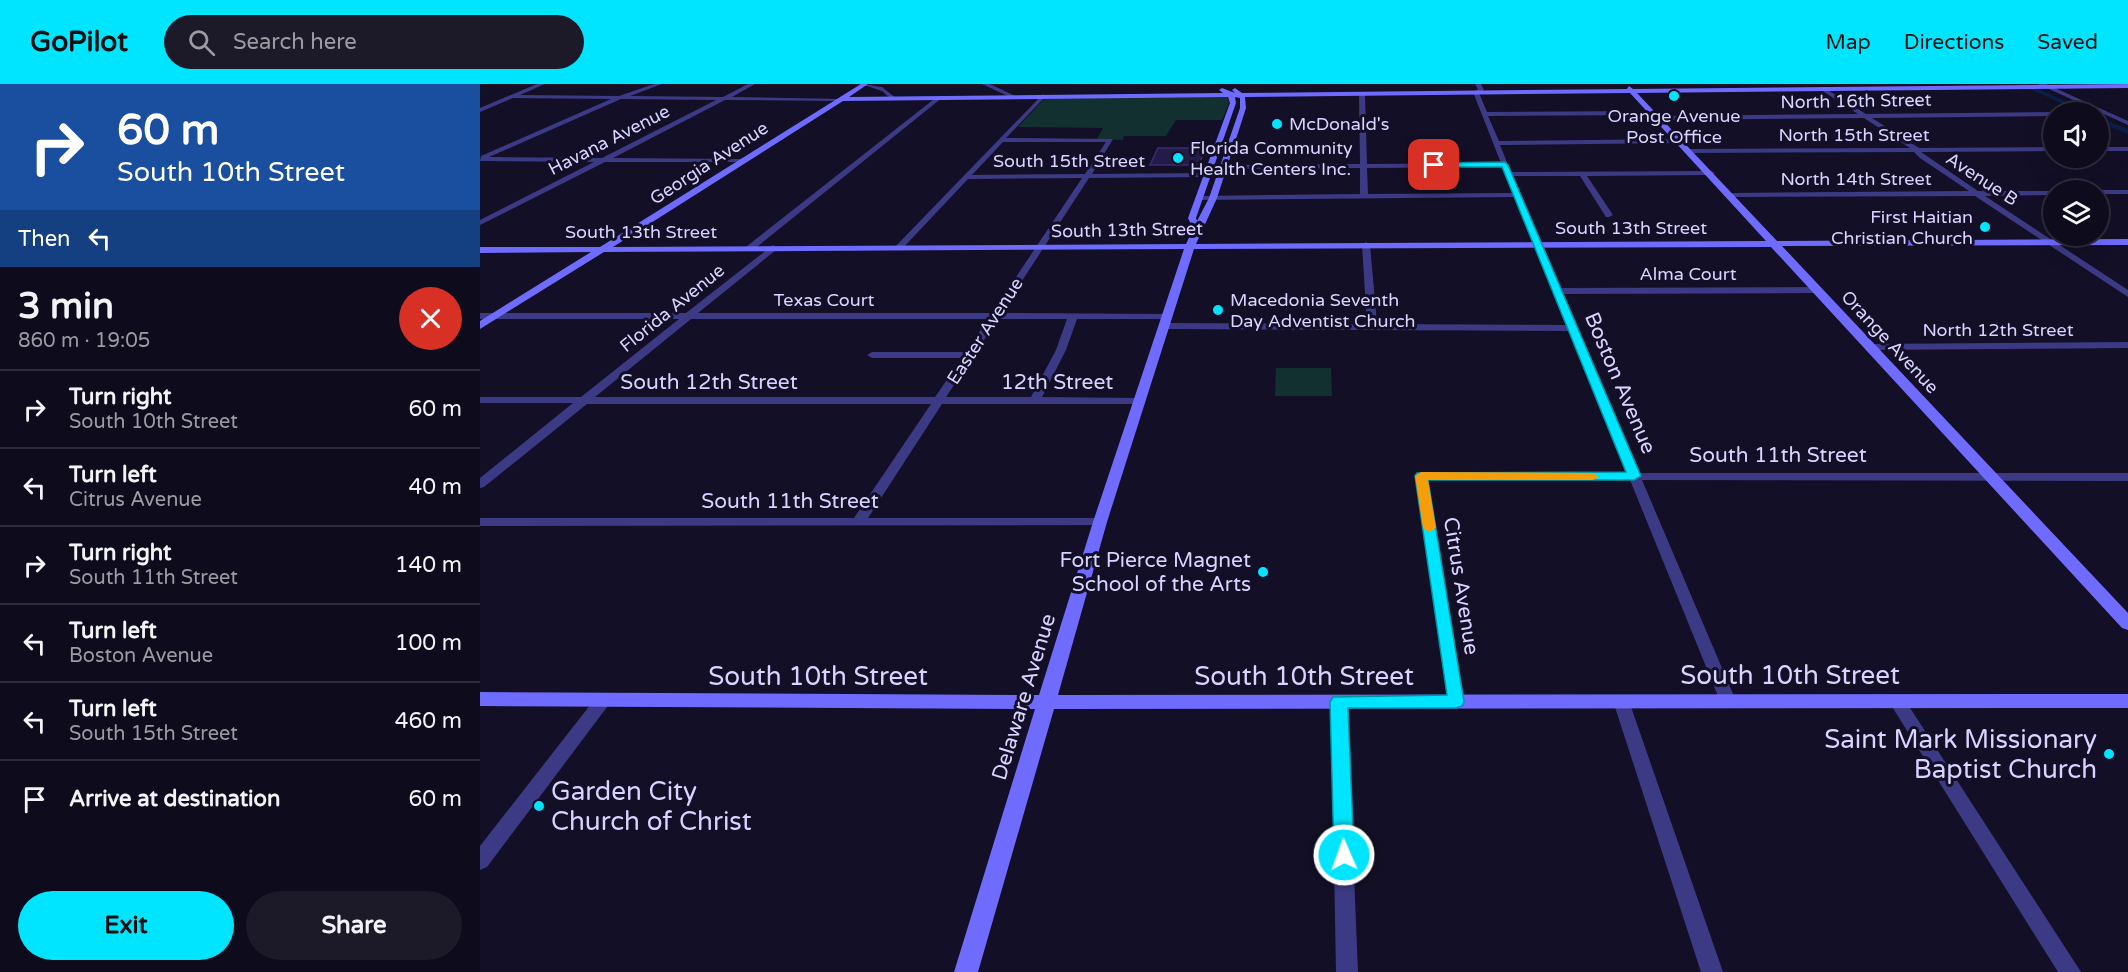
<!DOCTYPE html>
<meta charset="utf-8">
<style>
body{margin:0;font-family:"Varela Round",sans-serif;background:#1c1929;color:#f1f3f6;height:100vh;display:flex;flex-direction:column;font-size:22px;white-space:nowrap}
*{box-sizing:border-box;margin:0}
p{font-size:20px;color:#9b9ba3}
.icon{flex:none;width:33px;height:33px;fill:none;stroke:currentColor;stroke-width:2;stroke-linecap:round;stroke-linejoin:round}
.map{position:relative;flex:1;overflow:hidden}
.details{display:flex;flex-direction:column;background:#0e0b1c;width:480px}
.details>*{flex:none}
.hud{background:#1a4fa0;color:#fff;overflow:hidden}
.buttons{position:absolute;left:1563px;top:18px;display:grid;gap:12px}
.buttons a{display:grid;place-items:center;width:66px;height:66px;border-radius:50%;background:#0e0b1c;box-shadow:0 6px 24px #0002,0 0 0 2px #2e2b3b;font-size:30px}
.pin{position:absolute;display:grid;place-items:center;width:51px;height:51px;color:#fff;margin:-26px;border-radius:12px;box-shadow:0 3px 9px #0006}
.me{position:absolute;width:66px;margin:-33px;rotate:358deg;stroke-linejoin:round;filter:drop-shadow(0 0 4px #0008)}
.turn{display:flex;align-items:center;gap:21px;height:126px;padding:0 18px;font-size:27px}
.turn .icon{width:78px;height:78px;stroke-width:2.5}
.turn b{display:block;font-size:42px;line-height:51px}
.then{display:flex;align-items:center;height:57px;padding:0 18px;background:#0003;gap:12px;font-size:22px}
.round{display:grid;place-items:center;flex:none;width:63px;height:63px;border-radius:32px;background:#1c1929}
.summary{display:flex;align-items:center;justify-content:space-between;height:102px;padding:0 18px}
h1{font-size:36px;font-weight:700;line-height:45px}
.button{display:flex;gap:12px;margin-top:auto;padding:12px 18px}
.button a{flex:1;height:69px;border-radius:36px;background:#00e5ff;color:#111;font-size:24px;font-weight:700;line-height:69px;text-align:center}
.button a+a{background:#1c1929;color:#f1f3f6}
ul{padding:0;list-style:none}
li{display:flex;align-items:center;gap:18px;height:78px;padding:0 18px;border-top:2px solid #2e2b3b}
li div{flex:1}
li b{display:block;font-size:22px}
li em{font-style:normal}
header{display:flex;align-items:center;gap:36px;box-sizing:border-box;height:84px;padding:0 30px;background:#00e5ff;color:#111}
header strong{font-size:28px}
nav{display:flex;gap:33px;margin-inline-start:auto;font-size:21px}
.search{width:420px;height:54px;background:#1c1929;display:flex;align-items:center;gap:15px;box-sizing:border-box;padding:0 21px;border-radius:33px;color:#9b9ba3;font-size:22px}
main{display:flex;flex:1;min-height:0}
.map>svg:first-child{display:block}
</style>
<header>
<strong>GoPilot</strong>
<div class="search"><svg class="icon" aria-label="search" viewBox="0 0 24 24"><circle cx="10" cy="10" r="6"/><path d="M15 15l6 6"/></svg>Search here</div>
<nav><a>Map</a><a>Directions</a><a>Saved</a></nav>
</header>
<main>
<section class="details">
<div class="hud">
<div class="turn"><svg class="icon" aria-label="right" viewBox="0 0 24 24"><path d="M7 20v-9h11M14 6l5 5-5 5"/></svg><div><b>60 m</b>South 10th Street</div></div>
<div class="then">Then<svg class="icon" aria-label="left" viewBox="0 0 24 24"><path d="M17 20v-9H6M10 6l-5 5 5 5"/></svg></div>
</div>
<div class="summary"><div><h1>3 min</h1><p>860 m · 19:05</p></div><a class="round" style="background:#d93025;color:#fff"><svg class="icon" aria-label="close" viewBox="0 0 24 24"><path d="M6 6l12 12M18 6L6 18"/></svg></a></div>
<ul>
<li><svg class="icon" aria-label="right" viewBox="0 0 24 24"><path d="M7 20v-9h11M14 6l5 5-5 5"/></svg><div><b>Turn right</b><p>South 10th Street</p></div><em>60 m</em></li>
<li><svg class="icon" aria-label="left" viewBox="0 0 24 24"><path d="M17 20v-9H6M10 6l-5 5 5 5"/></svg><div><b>Turn left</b><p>Citrus Avenue</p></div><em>40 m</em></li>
<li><svg class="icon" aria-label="right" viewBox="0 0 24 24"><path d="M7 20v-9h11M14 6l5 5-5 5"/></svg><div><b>Turn right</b><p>South 11th Street</p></div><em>140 m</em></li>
<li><svg class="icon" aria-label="left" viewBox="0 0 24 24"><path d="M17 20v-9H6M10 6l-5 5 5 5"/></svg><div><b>Turn left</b><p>Boston Avenue</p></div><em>100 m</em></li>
<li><svg class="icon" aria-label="left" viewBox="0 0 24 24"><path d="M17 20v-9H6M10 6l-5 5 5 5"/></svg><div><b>Turn left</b><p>South 15th Street</p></div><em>460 m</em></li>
<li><svg class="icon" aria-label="arrive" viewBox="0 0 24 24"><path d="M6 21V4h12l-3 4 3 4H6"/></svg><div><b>Arrive at destination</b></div><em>60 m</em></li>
</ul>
<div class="button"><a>Exit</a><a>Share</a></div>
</section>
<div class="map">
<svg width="1648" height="888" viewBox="0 0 1648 888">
<rect width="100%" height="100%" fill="#130f26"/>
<g fill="#12302f">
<path d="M747,12L749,19L742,36H696L686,52H644L643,56L617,55L623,44L538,43L566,13Z"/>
<path d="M796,284H851L852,312H795Z"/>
</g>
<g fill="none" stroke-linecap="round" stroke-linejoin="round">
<g fill="#0a1f44" fill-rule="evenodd">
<path d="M1539,0H1548L1609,28H1600Z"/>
<path d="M1618,33L1648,45V50L1618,38Z"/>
</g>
</g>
<path fill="#241b47" stroke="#3b2d73" stroke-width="1.5" d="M678,64H724V67L719,81H670Z"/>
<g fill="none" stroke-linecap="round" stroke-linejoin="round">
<g fill="#3d3a85" fill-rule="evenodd">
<path d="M57,0H65L40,11L139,12L174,0H182L150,12L243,13L268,0H275L252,13L362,15L359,17L245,16L133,74L263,75L265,78H125L0,141V136L114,78L0,77L1,72L131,15L33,14L0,28V24ZM141,15L236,16L122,74L9,73Z"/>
<path d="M381,0L402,3L416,14L411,15L402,7Z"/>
<path d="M502,0H510L535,12L530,13Z"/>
<path d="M995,0H1001L1004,6L999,9L1007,28L1174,27L1177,29L1174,31L1008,32L1019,57L1200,55L1203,57L1200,59L1020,61L1031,88L1231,87L1235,89L1231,91L1107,92L1133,131L1129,133H1126L1100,92H1033L1081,204L1338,203L1343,206L1338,209L1083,210L1159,389H1648V397L1162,396L1256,617L1254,621L1248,623L1242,621L1240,617L1150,396H948L984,618L982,622L976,624L970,622L968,618L935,392L941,388L1147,389L1089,247L684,245L679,242L684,239L887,240L882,161L886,158L890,161L897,240L1087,241L1035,113L719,116L715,114L719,112L880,110V84L744,85L741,83L744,81L880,80L879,10L882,8L885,10L887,80L1021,79L993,8L998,5ZM1022,83L1033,109L888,110L887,84Z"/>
<path d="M1558,0H1566L1648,37V41Z"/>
<path d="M1343,3L1386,30L1574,28H1575L1574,32L1392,34L1439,64L1574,63V67L1441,68L1498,107H1574V111L1505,112L1648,206V213L1495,112L1251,113L1247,111L1251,109L1489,107L1440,74L1434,68L1210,69L1207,67L1210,65L1430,64L1384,34L1178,36L1175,34L1178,32L1378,30L1341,6Z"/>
<path d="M563,10L565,13L526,54L633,55L612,90L727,89L731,91L727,93L609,94L521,229L690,230L692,232L687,235H597L586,266L562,313L660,314L666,317L660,320H462L388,434H620L627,438L625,441L0,442V434H374L451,320H107L4,403L0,404V394L93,319H0V313H101L199,235H0V229H206L293,161L297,164L296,166L218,229H512L602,94L488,95L421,166L414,164ZM523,58H626L605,90L492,91ZM211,235H508L486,268H392L387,271L392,274H482L455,313H115ZM518,235H587L576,266L551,313H466Z"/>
<path d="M458,12L463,13L273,166H267V162Z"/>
<rect x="1618" y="63" width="30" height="4"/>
<path d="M1615,106H1648V110H1618V106Z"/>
<path d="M1648,258V264L1389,266L1384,263L1389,260Z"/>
<path d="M124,609L130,611L132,615L130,619L7,783L0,786V762L118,611Z"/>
<path d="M1141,611L1147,613L1149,617L1243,888H1221L1133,617L1135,613Z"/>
<path d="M1417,611L1423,613L1601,888H1578L1411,621L1409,617L1411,613Z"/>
<path d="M859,612L865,614L867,618L878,888H856L851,618L853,614Z"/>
</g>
<path fill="#6f6bff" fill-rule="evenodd" d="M381,0H388L369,13L743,9L739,6L742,4L755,9L752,6L755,4L762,9L1147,5L1149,2L1153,5L1648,0V4L1157,9L1297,157L1648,155V161L1302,162L1648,529V546L1642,544L1291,163L714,165L627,438L578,611L1648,610V624L574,625L498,888H474L555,625L0,622V608L559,611L613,438L704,165L124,168L0,245V237L111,168L0,169V163H120ZM1150,9L1286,157L716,160L737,114L766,24L765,13ZM748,13L750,19L708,134L713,145L706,160L133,163L363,17ZM755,13L760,14V24L729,114L717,137L716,134L756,19Z"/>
</g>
<path fill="#00e5ff" stroke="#0095a6" stroke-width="1.5" d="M1025,78L1028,81L1161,392L1154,396H948L984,618L982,622L976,624H868L874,771L871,777L864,780L857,777L854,771L850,618L853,613L967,611L935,392L937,389L1146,388L1022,83H954L950,81L954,79Z"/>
<path fill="#f59e0b" d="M941,388L1113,389L1119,393L1113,396H948L956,444L949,448L943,444L935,392Z"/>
<g fill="#00e5ff" stroke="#130f26" stroke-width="2">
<circle cx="1194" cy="12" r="6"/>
<circle cx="797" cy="40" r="6"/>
<circle cx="698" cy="74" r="6"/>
<circle cx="1505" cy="143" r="6"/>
<circle cx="738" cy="226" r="6"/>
<circle cx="783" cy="488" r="6"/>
<circle cx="1629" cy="670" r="6"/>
<circle cx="59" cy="722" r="6"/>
</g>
<g text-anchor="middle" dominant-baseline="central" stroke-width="6" stroke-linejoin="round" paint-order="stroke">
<g font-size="18" fill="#d9d4ff" stroke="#130f26">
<text transform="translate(1376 17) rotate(-1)">North 16th Street</text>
<text x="1374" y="51">North 15th Street</text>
<text transform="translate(129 56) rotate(-27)">Havana Avenue</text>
<text x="589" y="77">South 15th Street</text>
<text transform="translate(229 79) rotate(-33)">Georgia Avenue</text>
<text x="1376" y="95">North 14th Street</text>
<text transform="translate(1502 95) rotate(33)">Avenue B</text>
<text x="1151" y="144">South 13th Street</text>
<text transform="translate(647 146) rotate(-1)">South 13th Street</text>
<text x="161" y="148">South 13th Street</text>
<text x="1208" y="190">Alma Court</text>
<text x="344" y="216">Texas Court</text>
<text transform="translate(192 224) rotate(-39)">Florida Avenue</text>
<text x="1518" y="246">North 12th Street</text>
<text transform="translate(505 247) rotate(-57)">Easter Avenue</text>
<text transform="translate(1410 258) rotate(47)">Orange Avenue</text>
</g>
<g font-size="18" fill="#d9d4ff" stroke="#130f26" text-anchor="start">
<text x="1194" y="32" text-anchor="middle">Orange Avenue<tspan x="1194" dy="21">Post Office</tspan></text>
<text x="809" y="40">McDonald's</text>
<text x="710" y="64">Florida Community<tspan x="710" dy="21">Health Centers Inc.</tspan></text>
<text x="1493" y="133" text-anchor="end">First Haitian<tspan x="1493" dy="21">Christian Church</tspan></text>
<text x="750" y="216">Macedonia Seventh<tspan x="750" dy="21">Day Adventist Church</tspan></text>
</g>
<g font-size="21" fill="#d9d4ff" stroke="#130f26">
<text x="229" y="298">South 12th Street</text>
<text x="577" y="298">12th Street</text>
<text transform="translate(1140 299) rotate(67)">Boston Avenue</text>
<text x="1298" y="371">South 11th Street</text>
<text x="310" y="417">South 11th Street</text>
<text transform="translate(981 502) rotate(81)">Citrus Avenue</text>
<text transform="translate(544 613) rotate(-73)">Delaware Avenue</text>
</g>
<g font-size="21" fill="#d9d4ff" stroke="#130f26" text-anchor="end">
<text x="771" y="476">Fort Pierce Magnet<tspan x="771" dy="24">School of the Arts</tspan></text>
</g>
<g font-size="26" fill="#d9d4ff" stroke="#130f26">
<text x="1310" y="591">South 10th Street</text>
<text x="338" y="592">South 10th Street</text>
<text x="824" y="592">South 10th Street</text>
</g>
<g font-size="26" fill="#d9d4ff" stroke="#130f26" text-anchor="end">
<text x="1617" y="655">Saint Mark Missionary<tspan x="1617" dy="30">Baptist Church</tspan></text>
<text x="71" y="707" text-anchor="start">Garden City<tspan x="71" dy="30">Church of Christ</tspan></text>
</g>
</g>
</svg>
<div class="buttons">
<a><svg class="icon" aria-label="sound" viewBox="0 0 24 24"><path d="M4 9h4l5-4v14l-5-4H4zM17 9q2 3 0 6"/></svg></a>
<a><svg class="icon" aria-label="layers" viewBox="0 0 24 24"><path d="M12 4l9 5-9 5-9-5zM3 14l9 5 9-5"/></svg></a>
</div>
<div class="pin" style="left:954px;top:81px;background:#d93025"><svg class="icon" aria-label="arrive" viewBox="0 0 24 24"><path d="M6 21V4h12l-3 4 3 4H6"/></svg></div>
<svg class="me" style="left:864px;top:771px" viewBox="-20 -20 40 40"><circle r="17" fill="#00e5ff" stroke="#fff" stroke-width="3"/><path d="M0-11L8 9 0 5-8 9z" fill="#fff"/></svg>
</div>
</main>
